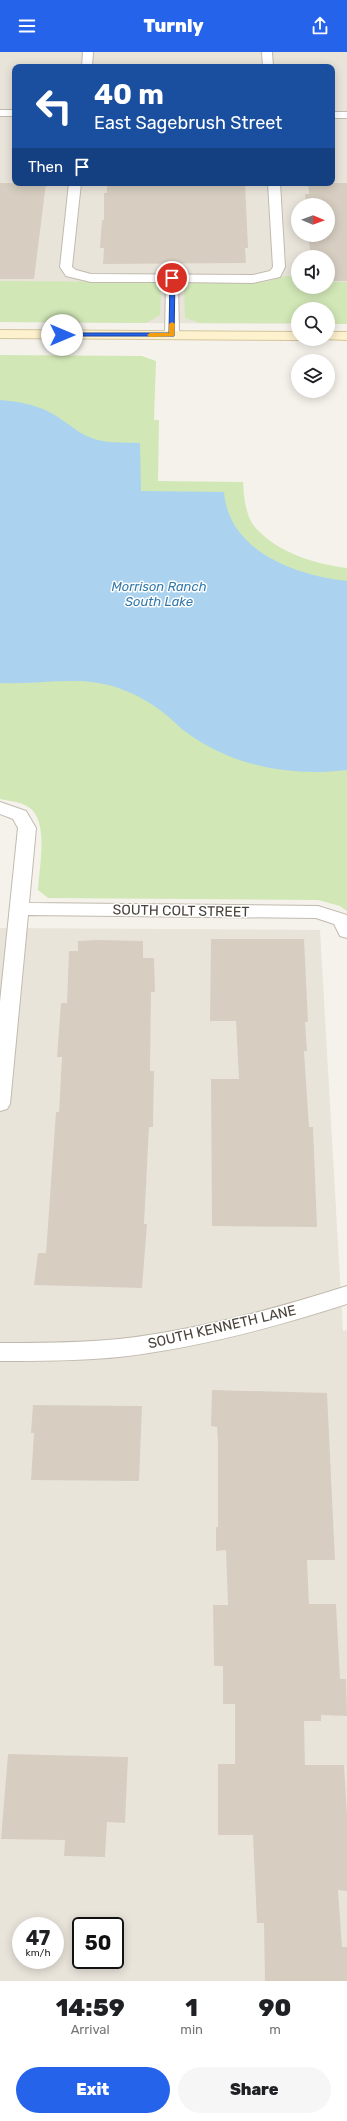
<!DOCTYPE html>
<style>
body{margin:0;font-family:Rubik,sans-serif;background:#f6f6f6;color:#202124;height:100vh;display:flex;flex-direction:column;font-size:15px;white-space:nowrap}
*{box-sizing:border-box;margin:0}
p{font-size:13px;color:#757577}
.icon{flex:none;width:22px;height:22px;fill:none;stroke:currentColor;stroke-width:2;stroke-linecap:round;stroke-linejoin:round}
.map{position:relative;height:1929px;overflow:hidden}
.side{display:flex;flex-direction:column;background:#fff;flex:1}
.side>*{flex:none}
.guide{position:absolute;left:12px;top:12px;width:323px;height:122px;border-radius:8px;box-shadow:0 2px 10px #0003;background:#1a4fa0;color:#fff;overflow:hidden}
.needle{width:26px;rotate:91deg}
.controls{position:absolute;left:291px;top:146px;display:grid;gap:8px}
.controls a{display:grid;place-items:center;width:44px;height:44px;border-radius:50%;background:#fff;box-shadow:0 2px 10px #0003;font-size:20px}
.speed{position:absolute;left:12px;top:1865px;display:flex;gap:8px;font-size:20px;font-weight:700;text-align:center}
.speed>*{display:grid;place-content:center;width:52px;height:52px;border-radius:50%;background:#fff;box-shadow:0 2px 10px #0003;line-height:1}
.speed small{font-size:10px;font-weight:400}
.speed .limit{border:2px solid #111;border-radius:6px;background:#fff;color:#111}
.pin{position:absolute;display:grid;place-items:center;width:34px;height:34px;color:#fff;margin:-17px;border:2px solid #fff;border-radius:50%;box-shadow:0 1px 4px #0007}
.me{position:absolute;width:44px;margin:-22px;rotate:90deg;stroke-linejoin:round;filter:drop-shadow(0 0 3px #0008)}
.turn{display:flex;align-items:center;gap:14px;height:84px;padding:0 16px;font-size:18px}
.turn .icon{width:52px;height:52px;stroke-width:2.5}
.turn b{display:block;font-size:28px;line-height:34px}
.then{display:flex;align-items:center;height:38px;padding:0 16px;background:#0003;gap:8px;font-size:15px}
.eta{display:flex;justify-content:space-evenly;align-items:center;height:68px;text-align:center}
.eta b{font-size:24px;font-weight:800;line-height:28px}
.button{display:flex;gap:8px;margin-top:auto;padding:8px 16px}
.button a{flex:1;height:46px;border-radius:24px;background:#2563eb;color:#fff;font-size:16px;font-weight:800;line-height:46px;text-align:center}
.button a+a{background:#f6f6f6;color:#202124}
header{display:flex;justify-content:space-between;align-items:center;height:52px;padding:0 16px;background:#2563eb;color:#fff;font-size:18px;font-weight:800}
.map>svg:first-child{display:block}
</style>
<header><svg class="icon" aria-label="menu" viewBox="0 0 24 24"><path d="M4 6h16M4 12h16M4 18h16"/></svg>Turnly<svg class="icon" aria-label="share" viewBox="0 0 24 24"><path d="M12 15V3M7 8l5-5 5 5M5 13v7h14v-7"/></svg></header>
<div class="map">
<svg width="347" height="1929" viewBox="0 0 347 1929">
<rect width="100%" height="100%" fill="#f5f2eb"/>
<g fill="#e9e4da" fill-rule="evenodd">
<path d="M0,0H347V272H328V257H298V272L0,270ZM15,15H332V131H15ZM298,153H328V183H298ZM298,205H328V235H298Z"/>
<path d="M0,876L320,878L343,1279L347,1278V1929H0ZM21,1874H55V1908H21ZM81,1874H115V1908H81Z"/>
</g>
<g fill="#d1e7b6">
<path d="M286,224H298V235H328V230H347V272H328V257H298V271H200L185,266L184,235L196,230H265Z"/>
<path d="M0,229L151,230L161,233L160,263L146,271L0,270Z"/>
<path d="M0,303L142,304L156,309L154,368H159L158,429L243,430C244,444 245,462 254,474C276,500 314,512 347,516V859L340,854L318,848L48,846L38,838C39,816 49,771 30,756C22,750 10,749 0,747Z"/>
</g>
<path fill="#abd3ef" d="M0,348C21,350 40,353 58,365C69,372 77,380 89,385C105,392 123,390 140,391L141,439L224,440C229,500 296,523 347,529V718C290,725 232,714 186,680C181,677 177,672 172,668C157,654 140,644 121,637C83,622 39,633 0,631Z"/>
<g fill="#d7cec1">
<path d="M0,131H46L34,227H0Z"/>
<path d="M107,131H245L248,196H245L246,211L103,212L104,196H100L102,168H104V141H107Z"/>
<path d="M308,131H347V229H328V205H311L308,183H328V153H306L305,142H309Z"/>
<path d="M211,887H304L308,970H305L307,999H304L309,1075H313L317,1175L212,1174L211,1027H239L236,969H210Z"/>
<path d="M97,888L143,889V906H154L155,940H151L150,1019H154L153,1075H149L144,1172H147L142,1236L34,1233L38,1201H46L56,1060H59L62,1005H57L61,951H67L69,899H78V889Z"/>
<path d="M212,1338L327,1341L335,1508H307L309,1552H336L340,1627H346L347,1664L321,1663V1669H304L305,1713H344L347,1764V1839L338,1838L342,1895H347V1929H265L264,1871H257L253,1783H218V1712H235V1652H223V1614H214L213,1553H228L226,1498L216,1499V1475H218V1389L217,1375L211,1374Z"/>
<path d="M33,1353L142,1354L139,1429L31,1428L34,1381H31Z"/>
<path d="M8,1702L128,1705L125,1771L107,1770L105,1805L64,1804L65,1788L1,1787Z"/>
</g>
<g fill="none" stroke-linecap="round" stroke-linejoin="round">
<defs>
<g id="minor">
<path d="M83,0H93L92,15H82Z"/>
<path d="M262,0H272L273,15H263Z"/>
<rect x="0" y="58" width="15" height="6"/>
<rect x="332" y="60" width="15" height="6"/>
<path d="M69,131H81L72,215L76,218L91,222L253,223L270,219L273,215L268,131H280L285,215L280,225L253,231L178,230L179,283L177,286H167L165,283L166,230H91L66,224L60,215Z"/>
<path d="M0,750L26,759L36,776L29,851L318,854L347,863V886L340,884L334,872L316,866L28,863L10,1052L7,1057L0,1059V950L18,776L13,767L0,762Z"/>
<path d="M347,1234V1252C272,1276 197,1296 119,1305C79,1309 40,1309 0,1309V1291C40,1291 79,1291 119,1287C197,1278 272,1258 347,1234Z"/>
</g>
<g id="secondary">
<path d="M0,278L298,280V287H303L298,288L0,286Z"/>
<path d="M328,280H347V288L323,287H328Z"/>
</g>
</defs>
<use href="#minor" stroke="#c1baae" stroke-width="2"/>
<use href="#secondary" stroke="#d3c59c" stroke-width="2"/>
<use href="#minor" fill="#fff" fill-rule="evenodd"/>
<use href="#secondary" fill="#fdf1ce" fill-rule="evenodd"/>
</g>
<path fill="#2563eb" stroke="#184099" d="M170,225L175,226L174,284H62L59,283L62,281H169Z"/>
<path fill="#f59e0b" d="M172,270L175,272L174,284L150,285L147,283L150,281H169V272Z"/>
<g text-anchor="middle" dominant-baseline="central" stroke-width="3" stroke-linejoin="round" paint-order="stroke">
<g font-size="13" font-style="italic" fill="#3279ab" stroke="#fff">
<text x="159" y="534">Morrison Ranch<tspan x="159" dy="15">South Lake</tspan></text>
</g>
<g font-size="14" fill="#494339" stroke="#fff">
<text transform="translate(181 859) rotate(1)">SOUTH COLT STREET</text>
<text transform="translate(222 1275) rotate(-13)">SOUTH KENNETH LANE</text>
</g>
</g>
</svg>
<div class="controls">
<a><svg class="needle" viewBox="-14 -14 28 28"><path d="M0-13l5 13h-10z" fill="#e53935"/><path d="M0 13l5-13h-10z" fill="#757577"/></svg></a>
<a><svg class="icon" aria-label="sound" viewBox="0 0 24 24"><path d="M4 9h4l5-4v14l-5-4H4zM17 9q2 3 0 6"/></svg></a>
<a><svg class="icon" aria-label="search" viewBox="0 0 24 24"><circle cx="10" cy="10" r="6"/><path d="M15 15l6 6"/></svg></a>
<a><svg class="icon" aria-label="layers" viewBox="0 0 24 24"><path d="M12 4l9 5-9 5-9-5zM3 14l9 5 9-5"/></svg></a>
</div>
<div class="speed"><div>47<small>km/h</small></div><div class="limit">50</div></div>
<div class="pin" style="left:172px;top:226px;background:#d93025"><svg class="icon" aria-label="arrive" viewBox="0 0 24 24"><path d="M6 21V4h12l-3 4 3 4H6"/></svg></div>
<svg class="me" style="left:62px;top:283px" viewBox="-20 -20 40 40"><circle r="19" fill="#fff"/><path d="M0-13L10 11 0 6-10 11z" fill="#2563eb"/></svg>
<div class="guide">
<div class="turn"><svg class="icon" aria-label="left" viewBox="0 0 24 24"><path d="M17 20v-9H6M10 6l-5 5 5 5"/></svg><div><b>40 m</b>East Sagebrush Street</div></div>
<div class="then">Then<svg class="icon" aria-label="arrive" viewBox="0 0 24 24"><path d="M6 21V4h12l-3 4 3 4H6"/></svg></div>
</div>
</div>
<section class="side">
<div class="eta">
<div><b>14:59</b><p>Arrival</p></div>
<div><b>1</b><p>min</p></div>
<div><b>90</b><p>m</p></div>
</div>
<div class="button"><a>Exit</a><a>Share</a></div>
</section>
